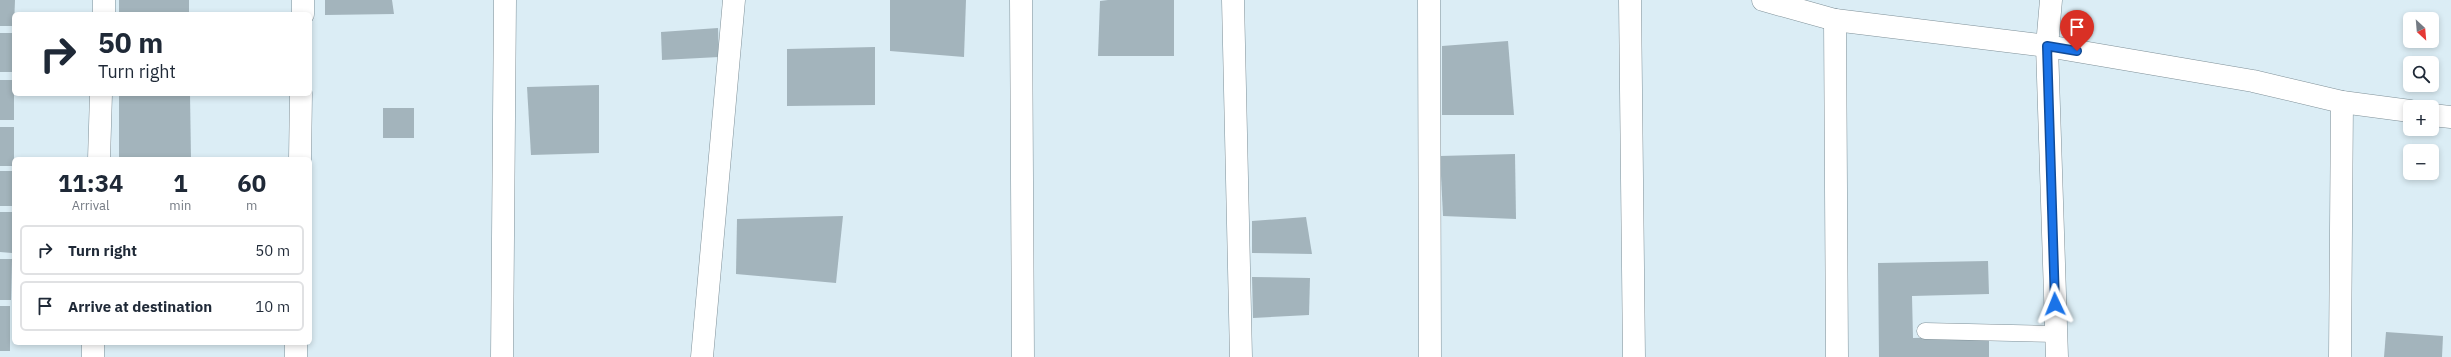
<!DOCTYPE html>
<meta charset="utf-8">
<style>
body{margin:0;font-family:"IBM Plex Sans",sans-serif;background:#f2f2f3;color:#1f2937;height:100vh;display:flex;flex-direction:column;font-size:15px;white-space:nowrap}
*{box-sizing:border-box;margin:0}
p{font-size:13px;color:#747a83}
.icon{flex:none;width:22px;height:22px;fill:none;stroke:currentColor;stroke-width:2;stroke-linecap:round;stroke-linejoin:round}
.map{position:relative;flex:1;overflow:hidden}
.sheet{position:absolute;left:12px;top:157px;width:300px;height:188px;display:flex;flex-direction:column;background:#fff;border-radius:6px;box-shadow:0 2px 6px #0003}
.sheet>*{flex:none}
.hud{position:absolute;left:12px;top:12px;width:300px;height:84px;border-radius:6px;box-shadow:0 2px 6px #0003;background:#fff;color:#1f2937;overflow:hidden}
.needle{width:26px;rotate:154deg}
.fabs{position:absolute;left:2403px;top:12px;display:grid;gap:8px}
.fabs a{display:grid;place-items:center;width:36px;height:36px;border-radius:6px;background:#fff;box-shadow:0 2px 6px #0003;font-size:20px}
.pin{position:absolute;display:grid;place-items:center;width:34px;height:34px;color:#fff;margin:-41px -17px;border-radius:50% 50% 50% 0;rotate:-45deg;box-shadow:0 0 4px #0007}
.pin .icon{rotate:45deg}
.me{position:absolute;width:44px;margin:-22px;rotate:358deg;stroke-linejoin:round;filter:drop-shadow(0 0 3px #0008)}
.turn{display:flex;align-items:center;gap:14px;height:84px;padding:0 20px;font-size:18px}
.turn .icon{width:52px;height:52px;stroke-width:2.5}
.turn b{display:block;font-size:28px;line-height:34px}
.eta{display:flex;justify-content:space-evenly;align-items:center;height:68px;text-align:center}
.eta b{font-size:24px;font-weight:800;line-height:28px}
ul{padding:0;list-style:none}
li{display:flex;align-items:center;gap:12px;height:50px;margin:0 8px 6px;padding:0 12px;border:2px solid #e0e1e3;border-radius:6px}
li div{flex:1}
li b{display:block;font-size:15px}
li em{font-style:normal}
.map>svg:first-child{display:block}
</style>
<div class="map">
<svg width="2451" height="357" viewBox="0 0 2451 357">
<rect width="100%" height="100%" fill="#dbedf5"/>
<g fill="#a3b4bc">
<path d="M0,0H15L14,26H0Z"/>
<rect x="119" y="0" width="70" height="14"/>
<path d="M325,0H392L394,14L325,15Z"/>
<path d="M890,0H966L964,57L890,51Z"/>
<path d="M1108,0H1174V56H1098L1100,1Z"/>
<path d="M718,28L719,57L662,60L661,32Z"/>
<path d="M0,33H14L13,72H0Z"/>
<path d="M1508,41L1514,115H1442V46Z"/>
<path d="M875,47V105L787,106V49Z"/>
<rect x="0" y="80" width="14" height="40"/>
<path d="M599,85V153L531,155L527,87Z"/>
<path d="M119,94H190L191,159H119Z"/>
<rect x="383" y="108" width="31" height="30"/>
<rect x="0" y="127" width="14" height="39"/>
<path d="M1515,154L1516,219L1443,216L1440,156Z"/>
<rect x="0" y="171" width="12" height="35"/>
<path d="M0,212H12V253L0,252Z"/>
<path d="M843,216L836,283L736,274L737,219Z"/>
<path d="M1306,217L1312,254L1252,253V221Z"/>
<path d="M0,259H12L11,300H0Z"/>
<path d="M1988,261L1989,294L1912,296L1913,338L1989,336V357H1879L1878,263Z"/>
<path d="M1252,277L1310,278L1309,315L1253,318Z"/>
<rect x="0" y="306" width="10" height="45"/>
<path d="M2386,332L2443,336L2442,357H2384Z"/>
</g>
<g fill="none" stroke-linecap="round" stroke-linejoin="round">
<defs>
<path id="service" d="M1925,331L2056,334"/>
<g id="minor">
<path d="M1021,0L1023,357"/>
<path d="M1233,0L1241,357"/>
<path d="M1429,0L1430,357"/>
<path d="M1630,0L1634,357"/>
<path d="M1763,0L1835,20L2047,46L2253,81L2342,102L2410,111"/>
<path d="M2051,0L2047,46L2057,357"/>
<path d="M104,14V0"/>
<path d="M303,14V0"/>
<path d="M1835,20L1837,357"/>
<path d="M2432,115L2451,117"/>
<path d="M99,159L101,94"/>
<path d="M300,159L301,94"/>
<path d="M93,357V343"/>
<path d="M296,357V343"/>
<path d="M502,357L505,0"/>
<path d="M702,357L734,0"/>
<path d="M2340,357L2342,102"/>
</g>
</defs>
<use href="#service" stroke="#7f9098" stroke-width="17"/>
<use href="#minor" stroke="#7f9098" stroke-width="23"/>
<use href="#service" stroke="#fff" stroke-width="16"/>
<use href="#minor" stroke="#fff" stroke-width="22"/>
</g>
<g fill="none" stroke-linecap="round" stroke-linejoin="round">
<defs>
<path id="route" d="M2055,304L2047,46L2077,51"/>
</defs>
<use href="#route" stroke="#114b97" stroke-width="10"/>
<use href="#route" stroke="#1a73e8" stroke-width="7"/>
</g>
</svg>
<div class="fabs">
<a><svg class="needle" viewBox="-14 -14 28 28"><path d="M0-13l5 13h-10z" fill="#e53935"/><path d="M0 13l5-13h-10z" fill="#747a83"/></svg></a>
<a><svg class="icon" aria-label="search" viewBox="0 0 24 24"><circle cx="10" cy="10" r="6"/><path d="M15 15l6 6"/></svg></a>
<a>+</a>
<a>−</a>
</div>
<div class="pin" style="left:2077px;top:51px;background:#d93025"><svg class="icon" aria-label="arrive" viewBox="0 0 24 24"><path d="M6 21V4h12l-3 4 3 4H6"/></svg></div>
<svg class="me" style="left:2055px;top:304px" viewBox="-20 -20 40 40"><path d="M0-17L14 15 0 8-14 15z" fill="#1a73e8" stroke="#fff" stroke-width="4"/></svg>
<div class="hud">
<div class="turn"><svg class="icon" aria-label="right" viewBox="0 0 24 24"><path d="M7 20v-9h11M14 6l5 5-5 5"/></svg><div><b>50 m</b>Turn right</div></div>
</div>
<section class="sheet">
<div class="eta">
<div><b>11:34</b><p>Arrival</p></div>
<div><b>1</b><p>min</p></div>
<div><b>60</b><p>m</p></div>
</div>
<ul>
<li><svg class="icon" aria-label="right" viewBox="0 0 24 24"><path d="M7 20v-9h11M14 6l5 5-5 5"/></svg><div><b>Turn right</b></div><em>50 m</em></li>
<li><svg class="icon" aria-label="arrive" viewBox="0 0 24 24"><path d="M6 21V4h12l-3 4 3 4H6"/></svg><div><b>Arrive at destination</b></div><em>10 m</em></li>
</ul>
</section>
</div>
